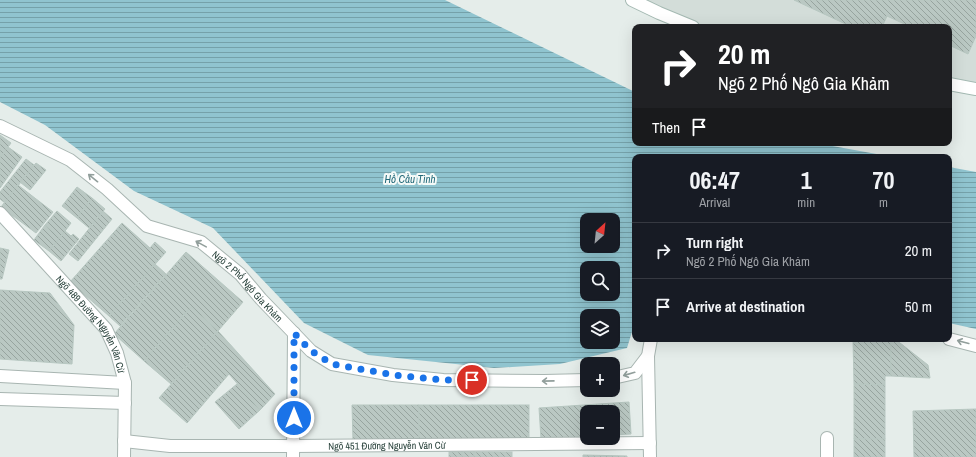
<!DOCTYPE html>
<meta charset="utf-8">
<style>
body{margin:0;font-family:"Archivo Narrow",sans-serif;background:#20242c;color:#f1f3f6;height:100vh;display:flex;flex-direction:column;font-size:15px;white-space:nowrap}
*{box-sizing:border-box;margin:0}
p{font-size:13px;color:#9ea1a6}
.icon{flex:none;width:22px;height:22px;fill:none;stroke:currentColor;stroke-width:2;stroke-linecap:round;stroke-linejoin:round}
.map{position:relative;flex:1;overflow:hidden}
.panel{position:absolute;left:632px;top:154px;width:320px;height:188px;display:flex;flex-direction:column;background:#171b24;border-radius:8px;box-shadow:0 4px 16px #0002}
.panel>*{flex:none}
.hud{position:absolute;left:632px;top:24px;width:320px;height:122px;border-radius:8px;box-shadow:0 4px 16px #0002;background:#202124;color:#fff;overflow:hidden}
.needle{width:26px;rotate:27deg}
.buttons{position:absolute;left:580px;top:213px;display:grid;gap:8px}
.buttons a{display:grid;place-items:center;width:40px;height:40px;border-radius:8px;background:#171b24;box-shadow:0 4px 16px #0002;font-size:20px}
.pin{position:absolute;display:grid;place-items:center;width:34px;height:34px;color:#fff;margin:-17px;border:2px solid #fff;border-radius:50%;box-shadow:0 1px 4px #0007}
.me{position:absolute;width:44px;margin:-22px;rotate:0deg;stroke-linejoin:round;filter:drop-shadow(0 0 3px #0008)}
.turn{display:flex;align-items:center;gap:14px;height:84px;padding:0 20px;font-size:18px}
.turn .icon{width:52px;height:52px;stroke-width:2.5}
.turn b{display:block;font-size:28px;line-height:34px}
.then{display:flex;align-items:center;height:38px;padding:0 20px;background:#0003;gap:8px;font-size:15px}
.eta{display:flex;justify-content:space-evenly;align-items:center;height:68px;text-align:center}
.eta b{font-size:24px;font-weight:700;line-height:28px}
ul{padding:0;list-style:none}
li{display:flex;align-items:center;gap:12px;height:56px;padding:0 20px;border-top:1px solid #363941}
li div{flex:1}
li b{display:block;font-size:15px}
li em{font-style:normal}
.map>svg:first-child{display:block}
</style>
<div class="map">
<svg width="976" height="457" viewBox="0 0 976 457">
<defs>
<pattern id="water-rules" width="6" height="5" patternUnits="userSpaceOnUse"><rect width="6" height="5" fill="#90c4cf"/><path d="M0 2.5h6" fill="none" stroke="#75a1a9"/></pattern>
<pattern id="building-back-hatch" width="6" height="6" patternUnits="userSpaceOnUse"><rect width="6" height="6" fill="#bac8c3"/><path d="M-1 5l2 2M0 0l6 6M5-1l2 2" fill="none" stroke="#97a49f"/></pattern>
</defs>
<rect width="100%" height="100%" fill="#e5edea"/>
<path fill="#d3ddd9" d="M632,0H976V90L949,88V27H686Z"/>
<g fill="url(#water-rules)" fill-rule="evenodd">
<path d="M0,0H445L635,92V143H816L893,157H635V322L627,348L560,364L494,368L368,355L304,323L213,228L134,191L45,125L0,102ZM587,220H613V246H587ZM587,268H613V294H587ZM587,316H613V342H587Z"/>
<path d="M949,167L976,172V329L949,323Z"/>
</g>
<g fill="url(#building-back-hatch)" stroke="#b7c7c1">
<path d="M794,0H976V36L968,54L949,45V27H911L887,16L882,27H852Z"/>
<path d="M0,135L11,143L0,158Z"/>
<path d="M8,147L22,157L0,188V158Z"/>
<path d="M26,159L34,165L5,203L0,199V192Z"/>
<path d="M36,163L46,170L30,190L20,182Z"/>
<path d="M18,185L53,212L36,233L1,207Z"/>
<path d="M77,187L92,198L77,218L62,206Z"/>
<path d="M92,198L105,209L89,228L77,218Z"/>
<path d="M57,211L71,223L60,238L45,225Z"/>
<path d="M103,211L112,219L78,261L69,254Z"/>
<path d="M122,223L150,248L155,242L166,252L109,316L70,282Z"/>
<path d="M45,225L60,238L49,251L34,240Z"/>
<path d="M65,231L71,236L73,234L79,239L61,261L49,251Z"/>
<path d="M0,248L9,250L2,279H0Z"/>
<path d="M186,252L243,302L218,331L191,307L144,361L114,334Z"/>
<path d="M155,264L166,274L120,326L109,316Z"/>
<path d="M0,290L50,293L74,325L72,364L0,359Z"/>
<path d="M191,307L218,331L171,384L144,361Z"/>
<path d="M218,331L275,394L260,410L229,374L187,423L159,398Z"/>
<path d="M853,339H891V376H885V385L854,384Z"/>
<path d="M891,339H895L928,365L930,378L891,376Z"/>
<path d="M237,384L260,410L239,429L215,402Z"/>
<path d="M854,384L885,385V439H854Z"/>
<path d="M629,402L631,434L613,435V412H587V437L541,439L539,408Z"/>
<path d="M352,405H419V442L353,441Z"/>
<rect x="419" y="405" width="110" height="37"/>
<path d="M976,409V457H914L913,411Z"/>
<rect x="854" y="439" width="31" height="18"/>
<rect x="449" y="452" width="13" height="5"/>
<rect x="462" y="452" width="12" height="5"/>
<rect x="474" y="452" width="38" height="5"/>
<path d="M583,455L627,456V457H583Z"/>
</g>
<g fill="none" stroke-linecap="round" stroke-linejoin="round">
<defs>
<path id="service" d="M827,438V457"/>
<g id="minor">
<path id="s1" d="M0,126L70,160L107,189L147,226L201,242L240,274L261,299L311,351L332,364L393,375L443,380L544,381L587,380"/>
<path id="s2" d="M0,213L106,329L117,353L125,383L124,457"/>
<path d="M949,339L976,346"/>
<path d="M648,356L650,457"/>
<path d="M0,376L125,383"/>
<path d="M613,378L635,373L648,356L651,339"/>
<path d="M0,399L125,403"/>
<path id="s3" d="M124,441L170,446H294L650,443"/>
<path d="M293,457L294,333"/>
</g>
<g id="secondary">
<path d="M632,0L659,13L693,27"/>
<path d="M949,84L976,89"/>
</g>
</defs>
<use href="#service" stroke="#a8b5b1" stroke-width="14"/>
<use href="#minor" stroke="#a8b5b1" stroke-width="14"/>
<use href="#secondary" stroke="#a4b9b2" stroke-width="14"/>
<use href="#service" stroke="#fff" stroke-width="12"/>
<use href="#minor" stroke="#fff" stroke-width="12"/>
<use href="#secondary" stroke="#fff" stroke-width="12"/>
</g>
<defs><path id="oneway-shaft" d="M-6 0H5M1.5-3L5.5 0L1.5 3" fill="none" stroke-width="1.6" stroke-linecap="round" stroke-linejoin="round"/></defs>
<g stroke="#929f9c">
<use href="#oneway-shaft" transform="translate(93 178) rotate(-141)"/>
<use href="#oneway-shaft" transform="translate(201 244) rotate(-151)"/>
<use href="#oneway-shaft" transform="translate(963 342) rotate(-165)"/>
<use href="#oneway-shaft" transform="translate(629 374) rotate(164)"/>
<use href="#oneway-shaft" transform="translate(548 381) rotate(179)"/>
</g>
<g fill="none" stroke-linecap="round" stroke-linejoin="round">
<path stroke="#1a73e8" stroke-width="7" stroke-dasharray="0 12.6" d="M294,418V333L310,350L332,364L394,375L443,380H472"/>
</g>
<g text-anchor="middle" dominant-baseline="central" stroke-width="4" stroke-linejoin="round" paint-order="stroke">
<g font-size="10" fill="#253f38" stroke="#f5faf8">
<text stroke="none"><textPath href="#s1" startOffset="300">Ngõ 2 Phố Ngô Gia Khảm</textPath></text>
<text stroke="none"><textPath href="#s2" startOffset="145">Ngõ 489 Đường Nguyễn Văn Cừ</textPath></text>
<text stroke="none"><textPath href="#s3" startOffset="263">Ngõ 451 Đường Nguyễn Văn Cừ</textPath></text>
</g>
<g font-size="11" font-style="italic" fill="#216878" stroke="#f5faf8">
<text x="410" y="179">Hồ Cầu Tình</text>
</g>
</g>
</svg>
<div class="buttons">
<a><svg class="needle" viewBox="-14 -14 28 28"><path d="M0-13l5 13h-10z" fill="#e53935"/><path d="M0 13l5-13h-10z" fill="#9ea1a6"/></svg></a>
<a><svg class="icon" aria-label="search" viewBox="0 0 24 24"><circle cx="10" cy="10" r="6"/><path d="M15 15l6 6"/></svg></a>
<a><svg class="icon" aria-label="layers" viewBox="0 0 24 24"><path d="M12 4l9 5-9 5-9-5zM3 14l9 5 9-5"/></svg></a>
<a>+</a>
<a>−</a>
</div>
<div class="pin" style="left:472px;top:380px;background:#d93025"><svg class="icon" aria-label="arrive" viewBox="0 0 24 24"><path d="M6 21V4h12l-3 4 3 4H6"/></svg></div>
<svg class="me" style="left:294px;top:418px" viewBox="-20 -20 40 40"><circle r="17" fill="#1a73e8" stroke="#fff" stroke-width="3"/><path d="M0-11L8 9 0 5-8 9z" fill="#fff"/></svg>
<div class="hud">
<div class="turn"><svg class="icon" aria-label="right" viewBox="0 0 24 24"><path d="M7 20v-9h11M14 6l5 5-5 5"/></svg><div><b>20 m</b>Ngõ 2 Phố Ngô Gia Khảm</div></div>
<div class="then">Then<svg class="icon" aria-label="arrive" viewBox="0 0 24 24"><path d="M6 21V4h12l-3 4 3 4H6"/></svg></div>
</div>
<section class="panel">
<div class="eta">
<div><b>06:47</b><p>Arrival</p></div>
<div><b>1</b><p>min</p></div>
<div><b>70</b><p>m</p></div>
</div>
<ul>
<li><svg class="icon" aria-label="right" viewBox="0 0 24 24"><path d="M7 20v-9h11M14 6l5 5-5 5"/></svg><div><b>Turn right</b><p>Ngõ 2 Phố Ngô Gia Khảm</p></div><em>20 m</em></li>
<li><svg class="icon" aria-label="arrive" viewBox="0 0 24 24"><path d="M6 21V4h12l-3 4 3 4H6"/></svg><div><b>Arrive at destination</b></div><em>50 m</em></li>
</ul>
</section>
</div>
